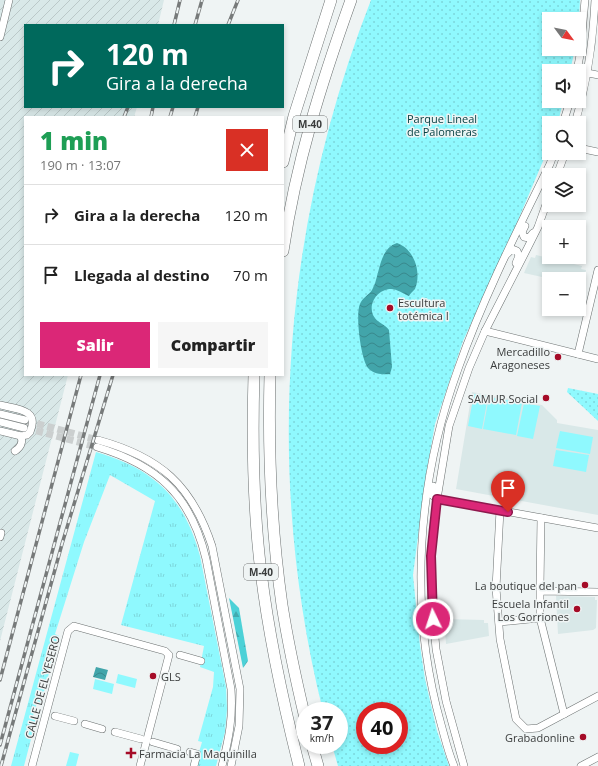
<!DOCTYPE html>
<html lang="es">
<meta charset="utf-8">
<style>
body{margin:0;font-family:"Open Sans",sans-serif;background:#f6f6f6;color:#222;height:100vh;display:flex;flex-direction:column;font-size:15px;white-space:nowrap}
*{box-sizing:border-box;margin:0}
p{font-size:13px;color:#767676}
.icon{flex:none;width:22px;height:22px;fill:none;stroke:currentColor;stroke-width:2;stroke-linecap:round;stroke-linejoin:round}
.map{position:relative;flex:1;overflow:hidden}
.drawer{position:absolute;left:24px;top:116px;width:260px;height:260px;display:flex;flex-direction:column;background:#fff;border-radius:0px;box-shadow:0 2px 6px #0003}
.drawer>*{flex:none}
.top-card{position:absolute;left:24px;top:24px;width:260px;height:84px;border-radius:0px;box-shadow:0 2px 6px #0003;background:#00695c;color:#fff;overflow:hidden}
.needle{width:26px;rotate:122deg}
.tools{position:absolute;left:542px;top:12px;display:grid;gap:8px}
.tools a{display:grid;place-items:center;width:44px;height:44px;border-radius:0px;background:#fff;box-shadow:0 2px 6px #0003;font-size:20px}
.speed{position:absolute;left:296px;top:702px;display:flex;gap:8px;font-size:20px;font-weight:700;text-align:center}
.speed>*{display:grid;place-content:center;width:52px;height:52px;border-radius:50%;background:#fff;box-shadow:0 2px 6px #0003;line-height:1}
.speed small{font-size:10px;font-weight:400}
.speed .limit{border:6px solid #d22;background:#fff;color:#111}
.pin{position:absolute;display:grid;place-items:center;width:34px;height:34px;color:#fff;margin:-41px -17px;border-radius:50% 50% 50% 0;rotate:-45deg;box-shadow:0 0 4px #0007}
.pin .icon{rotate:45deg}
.me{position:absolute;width:44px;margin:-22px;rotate:356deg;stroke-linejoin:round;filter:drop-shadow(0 0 3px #0008)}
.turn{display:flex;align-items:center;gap:14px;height:84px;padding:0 16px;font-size:18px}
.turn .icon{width:52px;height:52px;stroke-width:2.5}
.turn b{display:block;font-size:28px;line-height:34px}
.round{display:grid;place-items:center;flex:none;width:42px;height:42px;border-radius:0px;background:#f6f6f6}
.summary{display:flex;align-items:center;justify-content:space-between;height:68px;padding:0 16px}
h1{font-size:24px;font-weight:800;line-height:30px;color:#1e9e55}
.cta{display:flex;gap:8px;margin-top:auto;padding:8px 16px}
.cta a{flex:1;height:46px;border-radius:0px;background:#db2777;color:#fff;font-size:16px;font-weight:800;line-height:46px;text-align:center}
.cta a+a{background:#f6f6f6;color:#222}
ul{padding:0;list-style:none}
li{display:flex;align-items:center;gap:12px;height:60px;padding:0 16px;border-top:1px solid #e0e0e0}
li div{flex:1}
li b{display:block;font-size:15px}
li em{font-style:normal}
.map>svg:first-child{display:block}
</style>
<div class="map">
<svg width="598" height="766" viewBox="0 0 598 766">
<defs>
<pattern id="industrial-furrows" width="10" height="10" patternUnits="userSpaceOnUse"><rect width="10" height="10" fill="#d9e8e8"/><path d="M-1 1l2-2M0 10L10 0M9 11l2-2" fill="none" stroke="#bbc8c8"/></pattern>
<pattern id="grass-tufts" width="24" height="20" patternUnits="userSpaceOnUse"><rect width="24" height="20" fill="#8ff9fe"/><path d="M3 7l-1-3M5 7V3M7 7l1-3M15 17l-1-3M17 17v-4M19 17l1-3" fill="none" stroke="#7cd6db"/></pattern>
<pattern id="forest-firs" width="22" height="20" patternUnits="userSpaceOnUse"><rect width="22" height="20" fill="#4cd1d7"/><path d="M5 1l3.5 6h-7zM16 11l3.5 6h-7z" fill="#40abb0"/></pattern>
<pattern id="park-dots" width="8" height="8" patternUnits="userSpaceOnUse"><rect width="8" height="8" fill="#8ff9fe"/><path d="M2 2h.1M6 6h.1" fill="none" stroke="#7cd6db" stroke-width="1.8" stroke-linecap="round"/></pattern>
<pattern id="water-waves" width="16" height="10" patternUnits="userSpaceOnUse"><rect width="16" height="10" fill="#42a5aa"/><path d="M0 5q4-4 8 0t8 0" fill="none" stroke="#38888c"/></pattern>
</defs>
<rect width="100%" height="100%" fill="#eff4f4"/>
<g fill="#d9e8e8">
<path d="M536,255L582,266L581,269L586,270L582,286H579V279H551L524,273L531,257L535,258Z"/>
<path d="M472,392L542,405L557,420V423L598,430V515L456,489Z"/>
<path d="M556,596L595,597V600H597L596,628L593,630L558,634Z"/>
<path d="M444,619L484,620V623H488L489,636L446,644Z"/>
</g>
<path fill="url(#industrial-furrows)" d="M0,0H164L158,25H25V107H137L134,117H25V375H68L0,641Z"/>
<path fill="url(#grass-tufts)" d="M96,452C154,469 184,497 200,556L226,687L227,709L225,732L216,766H195L202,742L198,741L213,687L214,672L200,667L204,646L121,625L155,501L110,475L84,542L55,634L59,636L41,703H38L36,705L33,716L36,720L24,766H11Z"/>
<path fill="url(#forest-firs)" d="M229,598L239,608L248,661L243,668Z"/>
<g fill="url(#park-dots)" fill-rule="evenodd">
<path d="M371,0H580L579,19H549V49H575L570,71H549V101H563L558,123H549V147L510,239L463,341L435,424L426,475L413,575L420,646L425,679L437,731L449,766H338L332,745H339V711H323C264,474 282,227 371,0ZM365,711H399V745H365Z"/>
<path d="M568,388L598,394V421L567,392Z"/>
</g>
<g fill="#8ff9fe">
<path d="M474,394L488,397L482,429L468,426Z"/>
<path d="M489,397L522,403L516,435L483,429Z"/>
<path d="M524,403L540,406L533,439L517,436Z"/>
<path d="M560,431L593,437L590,454L556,448Z"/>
<path d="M556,450L589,455L586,472L553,466Z"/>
<path d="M118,674L137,679L135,688L116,683Z"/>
<path d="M95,679L114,684L112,694L93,689Z"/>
<path d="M70,752L79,754L76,766H66Z"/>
</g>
<g fill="url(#water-waves)">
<path d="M397,243C414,249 422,272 415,289C413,291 410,294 409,296C404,294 397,289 391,289C378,289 368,303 373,315C377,323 385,324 389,330L392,367L390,374C384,375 374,374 369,369C361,362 355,314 360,304C362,298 369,295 372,290C380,277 378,249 397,243Z"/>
<path d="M96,667L108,670L105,680L93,677Z"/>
</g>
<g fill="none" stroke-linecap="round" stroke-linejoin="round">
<g stroke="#cbcfcf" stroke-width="7" stroke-dasharray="7 3.5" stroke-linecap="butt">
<path d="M27,421L98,440"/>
<path d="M26,428L97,447"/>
</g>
<defs>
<g id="minor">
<path d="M0,37L9,0"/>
<path d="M577,71L580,55L585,0"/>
<path d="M579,76C585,71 591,74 598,75"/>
<path d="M563,123L570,101"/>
<path d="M575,123C587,83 593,42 595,0"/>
<path d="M579,148L598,152"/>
<path d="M557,175L565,153"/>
<path d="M525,226L522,232L524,237L529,238L533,233"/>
<path d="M507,254L512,249L517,251L519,256L516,263"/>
<path d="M485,331L598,359"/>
<path d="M578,354L598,270"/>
<path d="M0,405C16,409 40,409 30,432L27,435L21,436L0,431"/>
<path d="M0,414L25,420"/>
<path d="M0,422L24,428"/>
<path d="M98,440C160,457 192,485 212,546L240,689L239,726L231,766"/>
<path d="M97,447C157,465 191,495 206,559L231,689C233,718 229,738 222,766"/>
<path d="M15,451C21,447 23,443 21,436"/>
<path d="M433,486L431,494L437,499L598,528"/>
<path d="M500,510L496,588L500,639L516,719L526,729L538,728L598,696"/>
<path d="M0,537L1,533"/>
<path d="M540,587L541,518"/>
<path d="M540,618L564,714"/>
<path d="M499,622L540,618V591L598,592"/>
<path d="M180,655L201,661"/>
<path d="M55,716L74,721"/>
<path d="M85,724L102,729"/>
<path d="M115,732L141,739"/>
<path d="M153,742L177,749"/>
<path d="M190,752L197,754L194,766"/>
<path d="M32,766L68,631L74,626L165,651L169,655L140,766"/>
<path d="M454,766C448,752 445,738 441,724C408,608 417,482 458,369C483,298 517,231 550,164L554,153"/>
<path d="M464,766L446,701L436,649L432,603L431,556L437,499L449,426L469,368L485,331L528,247L538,227L549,196"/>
<path d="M581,766L598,757"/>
</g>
<g id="highway">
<path d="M283,162L294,116L331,0"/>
<path d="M283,251C296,163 321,84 351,0"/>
<path d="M254,375C252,441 253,507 261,572C269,638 283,702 299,766"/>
<path d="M270,375C268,452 271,528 282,605C288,643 296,680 305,718"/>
<path d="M312,745L318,766"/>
</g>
</defs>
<use href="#minor" stroke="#6b7070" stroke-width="8"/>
<use href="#highway" stroke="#6b7070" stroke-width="12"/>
<use href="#minor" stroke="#fff" stroke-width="7"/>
<use href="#highway" stroke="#fff" stroke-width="11"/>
<defs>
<g id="rail">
<path d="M174,25L180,0"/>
<path d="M195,25L202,0"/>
<path d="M228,25L238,0"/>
<path d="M124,117L128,107"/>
<path d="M151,117L153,107"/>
<path d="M170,117L173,107"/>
<path d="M195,117L198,107"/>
<path d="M0,680L81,375"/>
<path d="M0,745L100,375"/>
<path d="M1,766L62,544L113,375"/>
</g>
</defs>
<use href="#rail" stroke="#777a7a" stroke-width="3.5"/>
<use href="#rail" stroke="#eff4f4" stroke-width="2" stroke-dasharray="6" stroke-linecap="butt"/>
</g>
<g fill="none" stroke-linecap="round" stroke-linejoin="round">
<defs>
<path id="route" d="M433,619L431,556L437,499L508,512"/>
</defs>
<use href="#route" stroke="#8e194d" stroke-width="10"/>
<use href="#route" stroke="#db2777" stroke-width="7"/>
</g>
<g fill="#a50b27" stroke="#eff4f4" stroke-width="1.5">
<circle cx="390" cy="308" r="4"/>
<circle cx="558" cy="357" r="4"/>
<circle cx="546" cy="398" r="4"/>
<circle cx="585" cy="585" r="4"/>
<circle cx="577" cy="609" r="4"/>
<circle cx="153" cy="676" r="4"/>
<circle cx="583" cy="737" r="4"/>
<path d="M129 747h4v4h4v4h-4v4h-4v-4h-4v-4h4z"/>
</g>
<g text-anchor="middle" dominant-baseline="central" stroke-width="3" stroke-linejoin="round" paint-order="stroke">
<g fill="#eff4f4" stroke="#707373" stroke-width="1">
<rect x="293" y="116" width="34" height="16" rx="3"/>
<rect x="244" y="564" width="34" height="16" rx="3"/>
</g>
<g font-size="10" font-weight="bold" fill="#3a3c3c">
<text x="310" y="124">M-40</text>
<text x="261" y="572">M-40</text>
</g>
<g font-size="11" fill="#003e41" stroke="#eff4f4">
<text x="442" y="118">Parque Lineal<tspan x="442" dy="13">de Palomeras</tspan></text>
</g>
<g font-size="11" fill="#3a3c3c" stroke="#eff4f4" text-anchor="end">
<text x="398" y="302" text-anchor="start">Escultura<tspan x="398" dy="13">totémica I</tspan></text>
<text x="550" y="351">Mercadillo<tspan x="550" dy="13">Aragoneses</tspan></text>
<text x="538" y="398">SAMUR Social</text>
<text x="577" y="585">La boutique del pan</text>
<text x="569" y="603">Escuela Infantil<tspan x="569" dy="13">Los Gorriones</tspan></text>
<text x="161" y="676" text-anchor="start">GLS</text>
<text x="575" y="737">Grabadonline</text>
<text x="139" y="753" text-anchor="start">Farmacia La Maquinilla</text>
</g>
<g font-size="11" fill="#3a3c3c" stroke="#eff4f4">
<text transform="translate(42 687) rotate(-75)">CALLE DE EL YESERO</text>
</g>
</g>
</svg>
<div class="tools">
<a><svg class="needle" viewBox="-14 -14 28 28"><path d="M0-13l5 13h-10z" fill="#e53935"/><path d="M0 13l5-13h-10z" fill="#767676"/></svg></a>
<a><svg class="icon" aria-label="sound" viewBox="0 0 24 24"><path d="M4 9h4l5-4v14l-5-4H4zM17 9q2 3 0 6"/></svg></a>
<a><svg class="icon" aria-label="search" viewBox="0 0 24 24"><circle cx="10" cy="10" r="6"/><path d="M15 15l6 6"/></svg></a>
<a><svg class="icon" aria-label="layers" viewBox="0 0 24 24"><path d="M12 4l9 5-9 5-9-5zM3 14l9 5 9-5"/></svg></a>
<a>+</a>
<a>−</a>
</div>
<div class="speed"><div>37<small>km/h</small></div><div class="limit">40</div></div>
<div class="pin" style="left:508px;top:512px;background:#d93025"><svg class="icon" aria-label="arrive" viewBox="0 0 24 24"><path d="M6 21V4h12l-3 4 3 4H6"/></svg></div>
<svg class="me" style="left:433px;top:619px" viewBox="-20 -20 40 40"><circle r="17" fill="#db2777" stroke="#fff" stroke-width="3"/><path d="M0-11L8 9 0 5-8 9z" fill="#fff"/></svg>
<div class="top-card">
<div class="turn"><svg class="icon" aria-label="right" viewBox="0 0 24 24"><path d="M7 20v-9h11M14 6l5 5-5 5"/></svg><div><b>120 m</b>Gira a la derecha</div></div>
</div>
<section class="drawer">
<div class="summary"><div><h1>1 min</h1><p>190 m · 13:07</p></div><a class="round" style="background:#d93025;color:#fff"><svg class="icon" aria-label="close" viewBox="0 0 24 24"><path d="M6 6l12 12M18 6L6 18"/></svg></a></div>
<ul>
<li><svg class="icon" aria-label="right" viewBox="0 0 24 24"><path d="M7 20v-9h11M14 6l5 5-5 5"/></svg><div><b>Gira a la derecha</b></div><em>120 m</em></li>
<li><svg class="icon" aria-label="arrive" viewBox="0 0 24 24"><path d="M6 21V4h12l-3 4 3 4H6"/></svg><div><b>Llegada al destino</b></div><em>70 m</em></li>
</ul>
<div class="cta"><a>Salir</a><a>Compartir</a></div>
</section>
</div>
